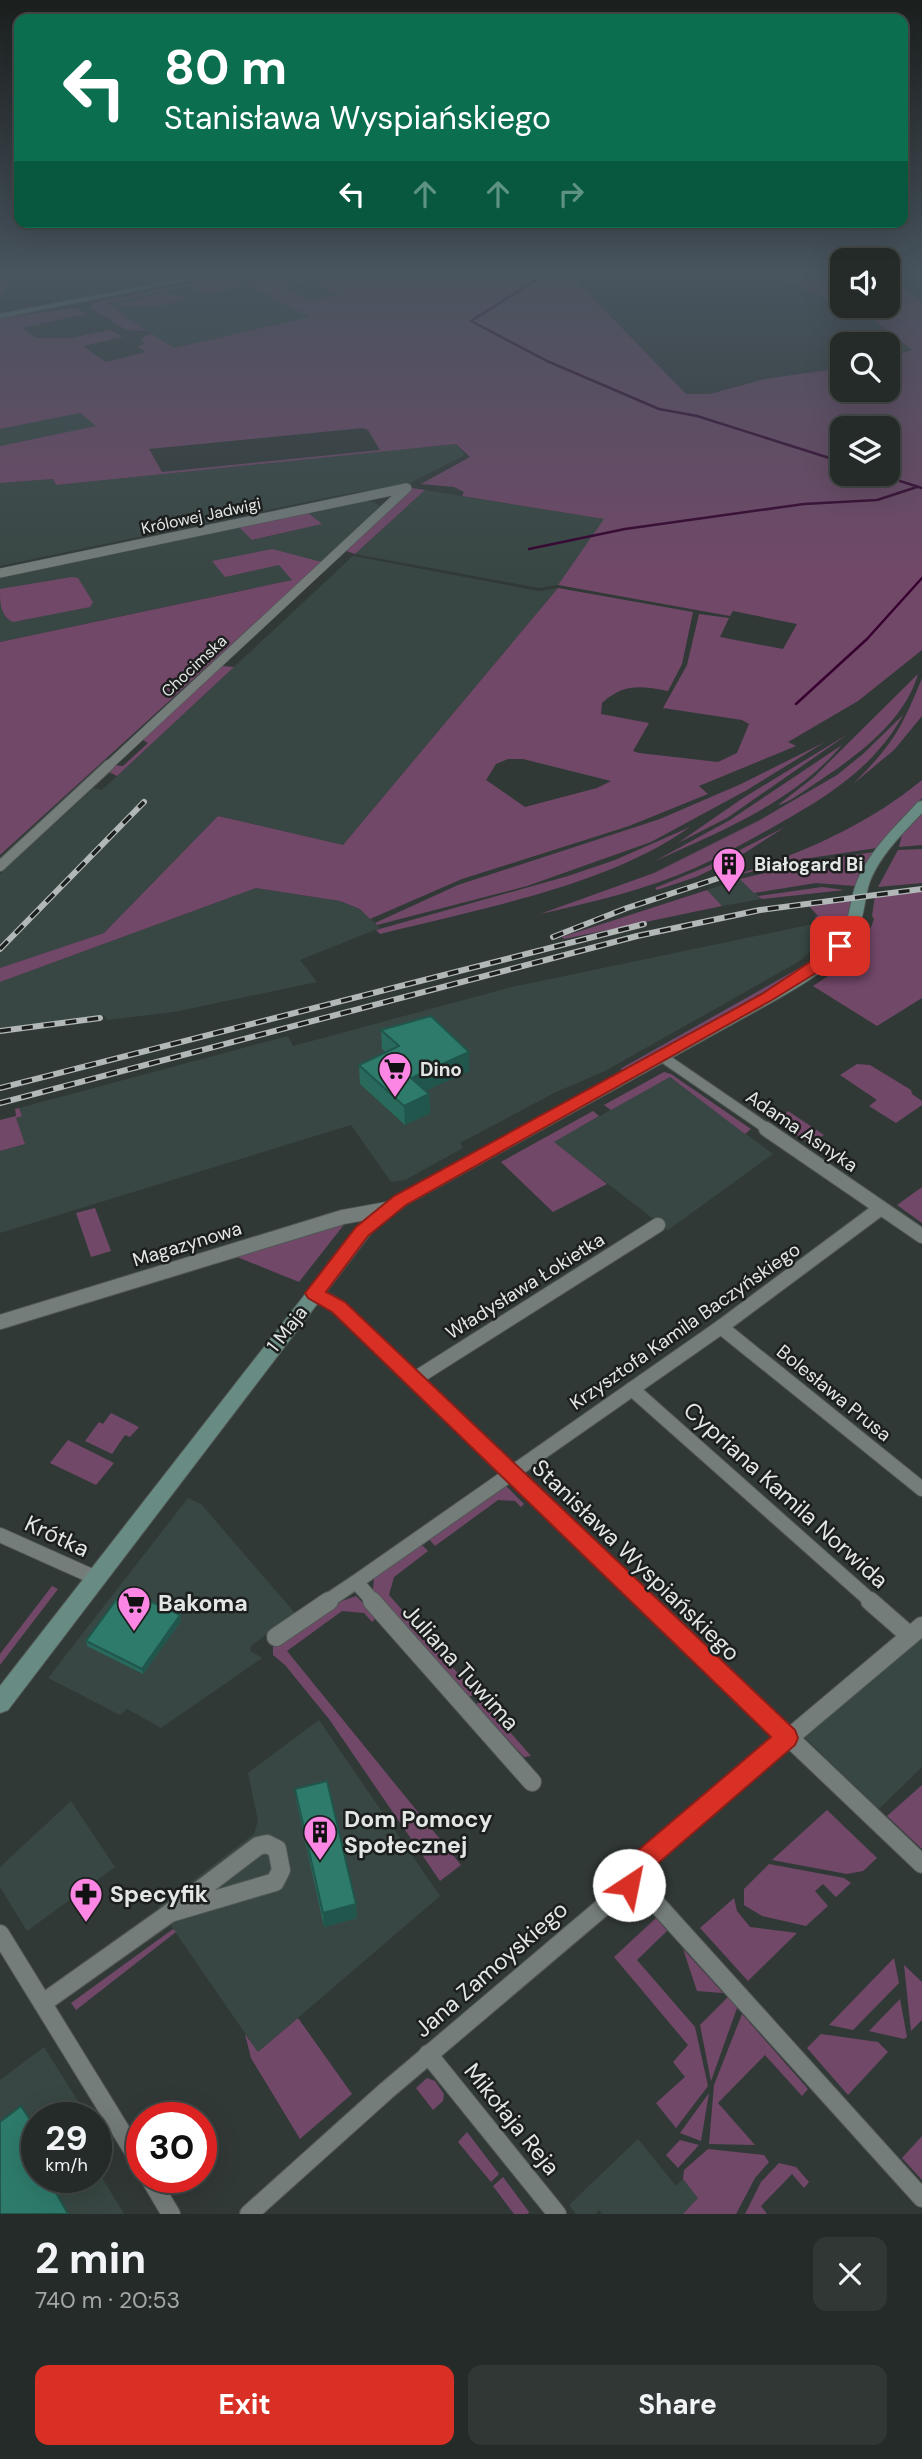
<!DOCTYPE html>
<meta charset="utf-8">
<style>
body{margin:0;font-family:"DM Sans",sans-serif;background:#313735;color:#f1f3f6;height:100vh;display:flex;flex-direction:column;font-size:26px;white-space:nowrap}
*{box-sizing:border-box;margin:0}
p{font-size:23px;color:#a3a7a8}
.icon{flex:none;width:38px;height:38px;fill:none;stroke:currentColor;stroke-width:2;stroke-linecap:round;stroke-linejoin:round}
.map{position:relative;height:2214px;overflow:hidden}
.details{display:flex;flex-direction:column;background:#252b29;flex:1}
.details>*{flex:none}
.banner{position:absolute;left:14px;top:14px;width:894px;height:214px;border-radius:14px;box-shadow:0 7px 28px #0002,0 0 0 2px #424746;background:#0b6e4f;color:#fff;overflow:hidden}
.buttons{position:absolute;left:830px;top:248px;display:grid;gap:14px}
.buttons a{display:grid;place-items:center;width:70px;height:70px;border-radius:14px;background:#252b29;box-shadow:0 7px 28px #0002,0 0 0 2px #424746;font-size:35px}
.speed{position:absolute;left:21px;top:2102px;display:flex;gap:14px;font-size:35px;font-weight:700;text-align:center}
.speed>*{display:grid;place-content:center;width:91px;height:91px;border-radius:50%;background:#252b29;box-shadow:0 7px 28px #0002,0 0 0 2px #424746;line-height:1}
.speed small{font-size:18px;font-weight:400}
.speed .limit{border:10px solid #d22;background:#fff;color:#111}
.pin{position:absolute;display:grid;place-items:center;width:60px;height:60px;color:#fff;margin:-30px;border-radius:14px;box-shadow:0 4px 10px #0006}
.me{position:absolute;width:77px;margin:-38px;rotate:34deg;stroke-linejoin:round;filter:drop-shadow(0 0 5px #0008)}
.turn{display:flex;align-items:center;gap:24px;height:147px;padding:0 35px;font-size:32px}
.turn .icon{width:91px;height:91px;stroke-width:2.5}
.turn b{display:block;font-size:49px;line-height:60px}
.lanes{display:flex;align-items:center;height:66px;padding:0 35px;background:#0003;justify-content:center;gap:35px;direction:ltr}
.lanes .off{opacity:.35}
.round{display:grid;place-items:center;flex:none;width:74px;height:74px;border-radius:14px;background:#313735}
.head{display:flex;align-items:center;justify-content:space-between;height:119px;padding:0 35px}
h1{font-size:42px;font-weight:700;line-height:52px}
.button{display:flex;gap:14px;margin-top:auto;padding:14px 35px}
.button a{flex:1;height:80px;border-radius:14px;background:#d93025;color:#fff;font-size:28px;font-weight:700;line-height:80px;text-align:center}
.button a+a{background:#313735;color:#f1f3f6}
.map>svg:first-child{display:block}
</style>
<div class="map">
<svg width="922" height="2214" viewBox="0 0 922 2214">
<rect width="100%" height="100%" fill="#313937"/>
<g fill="#384743">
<path d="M16,278L100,282L113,280L115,282L109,292L68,300L0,299V295Z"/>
<path d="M310,282L338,295L311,301L283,287Z"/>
<path d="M249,285L311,317L174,348L106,303L190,286L206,292Z"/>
<path d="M80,413L96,426L0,446V429Z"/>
<path d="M456,444L465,455L408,484L334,496L0,566V483L53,479L56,485Z"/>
<path d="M425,490L541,509L605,519L558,585L539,588L355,554Z"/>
<path d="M359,500L374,502L380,506L306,577L0,642V575L237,525L253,540L322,524L306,511Z"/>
<path d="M353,556L539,591L558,588L343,845L218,816L104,933L0,968V874L94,788L102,790Z"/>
<path d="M740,879L762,899L722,906L707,890Z"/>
<path d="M256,888L340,901L360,909L380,928L300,960L317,982L174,1012L107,1020L104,1015L44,1025L0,1028V982Z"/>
<path d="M813,924L827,938L798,962L605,1071L554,1093L460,1143L463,1148L405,1180L391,1182L351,1125L0,1233V1151L25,1144L16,1118L22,1116L19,1108L288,1036L293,1046L512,987Z"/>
<path d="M670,1077L773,1154L668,1230L553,1142Z"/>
<path d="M188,1498L201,1504L295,1613L251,1646L250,1651L262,1658L161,1728L127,1709L120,1715L48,1678Z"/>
<path d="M922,1638V1767L879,1809L802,1735Z"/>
<path d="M319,1720L440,1896L258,2052L158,1907L254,1834L258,1821L248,1773Z"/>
<path d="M71,1801L115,1867L27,1931L0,1887V1867Z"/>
<path d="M44,2047L78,2101L69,2117L37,2118V2177H96V2168L124,2214H0V2080Z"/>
<path d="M638,2139L676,2186L683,2179L699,2198L683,2214H602L599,2210L595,2214H576L569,2205Z"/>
</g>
<g fill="#724869" fill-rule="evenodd">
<path d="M0,270H140L143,272L141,276L100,282L16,278L0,295Z"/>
<path d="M172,270H218L155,283L147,280L149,272Z"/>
<path d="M258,270H588L576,271L580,285L686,394H710L765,379L842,368V390H887V358L912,350L874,320L843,306H887V273L922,302V650L858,701L788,742L796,746L699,786L708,794L629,826L462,879L370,919L360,909L340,901L256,888L0,982V968L104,933L218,816L343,845L558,588L693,612L682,664L668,691C641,686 624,683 602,703L601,714L649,723L633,751L639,753L718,762L737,753L749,724L742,720L663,708L687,665L699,614L729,618L720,637L783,649L797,624L733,611L730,616L558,585L604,519L462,496L464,492L454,487L421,484L470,457L456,444L56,485L53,479L0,483V446L96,426L80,413L0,429V318L77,308L86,314L22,328L37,338H70L111,330L123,337L83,346L106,362L146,352L137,346L145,344L141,339L151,333L174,348L310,317L249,285L205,293L190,286L107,303L147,331L126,330L90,307L96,302ZM310,282L337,294V295L311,301L284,287ZM363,428L368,430L380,450L162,472L149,449ZM842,429H887V474H842ZM508,759H523L611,781L597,788L525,807L486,780L496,764Z"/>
<path d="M771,270H842V306L778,276Z"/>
<path d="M164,293L188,298L159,306H122L117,304Z"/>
<path d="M412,488L451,494L425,490L355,554L346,551Z"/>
<path d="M306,511L322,524L252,540L237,525Z"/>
<path d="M272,549L322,562L0,855V642L292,580L279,565L225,577L212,561Z"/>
<path d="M72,577L78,578L93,602L90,607L13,622C0,616 0,602 0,589Z"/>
<path d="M222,666L234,667L117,776L109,772L113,765L123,766L148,743L141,739Z"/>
<path d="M918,674C904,724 851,760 810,787C801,793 788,803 778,805L814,777Z"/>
<path d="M922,678V716L894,750L853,784C893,744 901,730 922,678Z"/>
<path d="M903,715C875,766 830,795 780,823C752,839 724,855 695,868C645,890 593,902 540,914L654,873L760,820L837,775L863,754Z"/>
<path d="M848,734L727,818L678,843L743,798Z"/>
<path d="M825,742L747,790L651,842L527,886L377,925L375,923L458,885L660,819L741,784Z"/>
<path d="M842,745C794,802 721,831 655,861L730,820Z"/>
<path d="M922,780V798L877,848L810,858L733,876C802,853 866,826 922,780Z"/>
<path d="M922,814V845L899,847L902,835Z"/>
<path d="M690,827C607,886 482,908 384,933L380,934L376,930L568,876L615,860Z"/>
<path d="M785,827L740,856L696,877L657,890L655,888L708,866Z"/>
<path d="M922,849V883L878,887L898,850Z"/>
<path d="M874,852L855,886L816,883L754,893L740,879L821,860Z"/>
<path d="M822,887L845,890L762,899L758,896Z"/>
<path d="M707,890L722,906L564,939L562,937Z"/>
<path d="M922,891V998L877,1026L813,986C840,969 864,950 874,919L872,916L875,896Z"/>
<path d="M853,898L848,921L838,920L827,938L813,924L819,923L815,917L818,916L808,905Z"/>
<path d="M841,930L843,932L828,951L794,975L625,1070L620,1069L803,966L825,949Z"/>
<path d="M857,1064L870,1065L911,1090L912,1094L922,1101V1105L896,1123L869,1106L877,1100L840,1075Z"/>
<path d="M664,1072L671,1074L751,1129L745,1134L670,1077L611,1110L604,1105Z"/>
<path d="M19,1108L22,1116L16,1118L25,1144L0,1151V1120L16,1116L15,1109Z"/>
<path d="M593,1111L599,1116L554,1142L607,1184L553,1212L501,1162Z"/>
<path d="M788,1111L824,1135L810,1144L778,1122Z"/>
<path d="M922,1187V1223L897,1205Z"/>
<path d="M95,1208L111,1251L91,1257L76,1213Z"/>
<path d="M346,1222L299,1282L237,1257Z"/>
<path d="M111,1413L139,1427L130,1437L125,1435L112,1454L85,1441L99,1422L103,1424Z"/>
<path d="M68,1440L114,1463L96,1485L50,1463Z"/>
<path d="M506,1486L524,1504L521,1507L515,1501L498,1500L435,1546L428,1538Z"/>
<path d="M421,1544L428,1551L394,1577L389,1595L476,1694L469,1697L373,1590L374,1578Z"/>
<path d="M52,1586L58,1589L0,1665V1654Z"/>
<path d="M356,1596L377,1617L372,1622L364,1613L342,1611L287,1651L461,1865L440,1881L329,1719L285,1665L273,1655V1646L342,1601Z"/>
<path d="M481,1699L531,1756L524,1757L476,1705Z"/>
<path d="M922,1785V1849L887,1816Z"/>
<path d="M827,1810L877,1858L863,1871L847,1874L772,1860Z"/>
<path d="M769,1864L844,1878L851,1883L836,1897L823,1884L815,1891L828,1906L806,1926L762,1916L744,1905V1889Z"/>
<path d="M734,1898L737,1911L750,1927L797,1933L748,1981L700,1928Z"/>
<path d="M656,1918L667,1931L637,1960L695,2027L708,2086L676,2128L656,2103L685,2077L673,2062L688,2045L614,1957Z"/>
<path d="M173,1929L176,1932L76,2010L71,2003Z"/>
<path d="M683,1949L723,1993L697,1991Z"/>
<path d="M894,1958L899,1983L853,2030L829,2025Z"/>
<path d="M904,1965L922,1982V2020L911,2031Z"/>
<path d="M728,1997L737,2008L711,2081L700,2025Z"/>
<path d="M900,1999L907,2037L904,2039L869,2031Z"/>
<path d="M742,2014L808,2089L802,2096L765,2055L718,2103L755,2145L709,2144L714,2085Z"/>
<path d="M298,2018L352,2094L300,2139L251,2058L245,2034L258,2052Z"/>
<path d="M821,2034L878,2042L888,2052L848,2095L807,2048Z"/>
<path d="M427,2078L435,2081L444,2094L443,2101L433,2110L416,2088Z"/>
<path d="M709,2093L701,2141L680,2133Z"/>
<path d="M467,2132L499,2174L491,2182L458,2142Z"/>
<path d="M922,2136V2180L902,2158Z"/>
<path d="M680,2140L699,2145L678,2168L666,2155Z"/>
<path d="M708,2149L764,2155L769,2162L755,2178L736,2214H683L698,2198L683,2179L684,2170Z"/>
<path d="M779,2163L796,2167L809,2182L804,2188L792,2174L761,2206L767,2214H745L761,2182Z"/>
<path d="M503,2177L529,2212L528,2214H514L493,2186Z"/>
</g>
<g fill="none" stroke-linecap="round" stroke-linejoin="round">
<g stroke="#36012e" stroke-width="2.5">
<path d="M522,270L538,279L471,321L547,361L659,409L697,416L842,462"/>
<path d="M878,474L922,488"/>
<path d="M529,549L625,529L804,504L877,500L917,487"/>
<path d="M796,704L867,639L922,578"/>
</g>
<defs>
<g id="street-far3">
<path d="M0,573L406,488"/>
<path d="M107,767L407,488"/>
</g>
<g id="street-far2">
<path d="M0,866L109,765"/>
<path d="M661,1056L769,1130"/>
</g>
<g id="street-far1">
<path d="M766,1129L922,1236"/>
<path d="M314,1293L339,1307L648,1602"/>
<path d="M0,1322L343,1217L387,1209"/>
<path d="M721,1327L922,1489"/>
<path d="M413,1380L658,1225"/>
<path d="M632,1389L872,1602"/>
<path d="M0,1535L96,1578"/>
<path d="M326,1602L356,1582"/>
<path d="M374,1602L356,1582L721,1327L881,1208"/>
</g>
<g id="street">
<path d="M372,1601L532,1782"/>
<path d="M646,1601L922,1864"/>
<path d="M870,1601L910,1636"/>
<path d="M276,1637L329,1601"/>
<path d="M267,1844L277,1849L281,1870L275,1882L170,1913L258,1846Z"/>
<path d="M629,1885L644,1890L922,2198"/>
<path d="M0,1934L142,2165"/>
<path d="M43,2003L170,1913"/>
<path d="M428,2054L557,2214"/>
<path d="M149,2177L171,2214"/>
<path d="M249,2214L386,2091L629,1885L630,1872L922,1626"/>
</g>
<g id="secondary">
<path d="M224,270H240L0,318V314Z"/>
<path d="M922,801V813C903,833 881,854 870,881C864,898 865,917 856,933C839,964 804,984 774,1001L406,1205L375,1228L8,1710L0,1713V1686L363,1220L394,1197L764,995C790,979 818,964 837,940C851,923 849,899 858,879C871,849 896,826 918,802Z"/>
</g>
</defs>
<use href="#street-far3" stroke="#515856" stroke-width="10"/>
<use href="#street-far2" stroke="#515856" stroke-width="12"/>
<use href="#street-far1" stroke="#515856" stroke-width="16"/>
<use href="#street" stroke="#515856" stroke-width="20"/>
<use href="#secondary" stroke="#515856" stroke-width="2"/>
<use href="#street-far3" stroke="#747d7a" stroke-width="9"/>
<use href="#street-far2" stroke="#747d7a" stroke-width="10"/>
<use href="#street-far1" stroke="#747d7a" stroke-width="14"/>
<use href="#street" stroke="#747d7a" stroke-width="18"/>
<use href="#secondary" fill="#688c83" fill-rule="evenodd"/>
<defs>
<g id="rail">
<path d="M553,937L627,908L734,873"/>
<path d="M0,949L144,802"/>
<path d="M0,1031L100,1018"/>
<path d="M0,1088L644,924"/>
<path d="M0,1103L637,936L760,910L922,889"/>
</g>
</defs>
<use href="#rail" stroke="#b2b8b7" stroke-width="6"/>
<use href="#rail" stroke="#1c1f1e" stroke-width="3.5" stroke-dasharray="11" stroke-linecap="butt"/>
</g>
<g fill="#286a5c">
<path d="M381,1030L469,1071L426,1090L429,1094L430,1113L405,1125L360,1084L359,1065L386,1052L382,1049Z"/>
<path d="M180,1615L181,1621L143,1674L87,1646L86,1641Z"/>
<path d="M295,1789L356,1904L357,1918L324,1927L297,1804Z"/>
</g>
<g fill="#20564b">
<path d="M469,1052V1071L412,1097L411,1078Z"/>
<path d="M429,1094L430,1113L405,1125L404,1106Z"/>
<path d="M180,1615L181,1621L143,1674L142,1669Z"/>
<path d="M356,1904L357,1918L324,1927L323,1913Z"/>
<path d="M36,2129L37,2132V2142L30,2148L25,2139Z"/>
</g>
<g fill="#2e7b6b" stroke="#20564b" stroke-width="2">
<path d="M431,1016L469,1052L411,1078L429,1094L404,1106L359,1065L399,1046L381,1030Z"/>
<path d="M124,1589L180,1615L142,1669L86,1641Z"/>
<path d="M327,1781L356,1904L323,1913L295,1789Z"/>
<path d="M21,2106L36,2129L25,2139L37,2160V2177H47L68,2214H0V2122Z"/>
</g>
<linearGradient id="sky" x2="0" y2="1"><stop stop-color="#1b1f1e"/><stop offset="0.47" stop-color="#48545e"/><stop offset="1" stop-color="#48545e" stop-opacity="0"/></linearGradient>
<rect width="922" height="580" fill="url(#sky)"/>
<path fill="#d93025" stroke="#8d1f18" stroke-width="2" d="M840,942L847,946L824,968L772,1000L406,1205L368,1236L326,1292L345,1302L795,1730L798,1738L795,1745L641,1878L637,1893L629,1897L620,1893L617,1885L622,1864L771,1737L332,1312L308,1298L305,1293L356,1227L394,1196L762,994Z"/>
<defs>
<symbol id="building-pin" viewBox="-11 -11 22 30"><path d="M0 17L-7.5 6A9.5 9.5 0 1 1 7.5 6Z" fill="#fc86e4" stroke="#1c1f1e"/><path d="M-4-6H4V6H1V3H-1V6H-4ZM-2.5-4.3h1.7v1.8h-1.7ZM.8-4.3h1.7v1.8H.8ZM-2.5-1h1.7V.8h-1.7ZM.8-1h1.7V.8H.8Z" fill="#111"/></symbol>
<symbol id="supermarket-pin" viewBox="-11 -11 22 30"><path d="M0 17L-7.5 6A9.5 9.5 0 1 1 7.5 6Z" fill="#fc86e4" stroke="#1c1f1e"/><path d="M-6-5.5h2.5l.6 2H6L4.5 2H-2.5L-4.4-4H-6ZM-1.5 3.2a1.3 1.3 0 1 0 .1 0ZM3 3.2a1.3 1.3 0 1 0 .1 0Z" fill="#111"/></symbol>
<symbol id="pharmacy-pin" viewBox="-11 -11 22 30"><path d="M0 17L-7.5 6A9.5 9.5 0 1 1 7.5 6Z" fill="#fc86e4" stroke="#1c1f1e"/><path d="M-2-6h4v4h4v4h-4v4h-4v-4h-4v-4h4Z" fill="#111"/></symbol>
</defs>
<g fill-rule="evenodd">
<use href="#building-pin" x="710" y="845" width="38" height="52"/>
<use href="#supermarket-pin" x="376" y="1050" width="38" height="52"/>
<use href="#supermarket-pin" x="115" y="1584" width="38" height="52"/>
<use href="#building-pin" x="301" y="1813" width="38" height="52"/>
<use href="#pharmacy-pin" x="67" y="1875" width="38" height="52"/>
</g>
<g text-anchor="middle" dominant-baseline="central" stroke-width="5" stroke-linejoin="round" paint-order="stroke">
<g font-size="16" fill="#e2e7e6" stroke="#1c1f1e">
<text transform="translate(201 516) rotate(-12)">Królowej Jadwigi</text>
<text transform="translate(194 666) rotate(-43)">Chocimska</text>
</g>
<g font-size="19" font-weight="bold" fill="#e2e7e6" stroke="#1c1f1e" text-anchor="start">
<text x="754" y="864">Białogard Bi</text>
<text x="420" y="1069">Dino</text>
</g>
<g font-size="19" fill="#e2e7e6" stroke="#1c1f1e">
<text transform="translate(802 1131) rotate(34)">Adama Asnyka</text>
<text transform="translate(187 1244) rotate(-17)">Magazynowa</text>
<text transform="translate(525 1286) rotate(-32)">Władysława Łokietka</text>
<text transform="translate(685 1326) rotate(-35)">Krzysztofa Kamila Baczyńskiego</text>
<text transform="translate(287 1329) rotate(-52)">1 Maja</text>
<text transform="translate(834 1393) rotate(39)">Bolesława Prusa</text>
</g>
<g font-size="23" fill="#e2e7e6" stroke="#1c1f1e">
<text transform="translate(786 1495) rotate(42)">Cypriana Kamila Norwida</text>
<text transform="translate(57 1536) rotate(25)">Krótka</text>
<text transform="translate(636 1560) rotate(44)">Stanisława Wyspiańskiego</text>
<text transform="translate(461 1667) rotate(48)">Juliana Tuwima</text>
<text transform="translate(491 1969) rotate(-41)">Jana Zamoyskiego</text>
<text transform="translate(512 2119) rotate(51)">Mikołaja Reja</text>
</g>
<g font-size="23" font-weight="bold" fill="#e2e7e6" stroke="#1c1f1e" text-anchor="start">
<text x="158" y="1603">Bakoma</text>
<text x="344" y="1819">Dom Pomocy<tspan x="344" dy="26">Społecznej</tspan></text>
<text x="110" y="1894">Specyfik</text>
</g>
</g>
</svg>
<div class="buttons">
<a><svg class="icon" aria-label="sound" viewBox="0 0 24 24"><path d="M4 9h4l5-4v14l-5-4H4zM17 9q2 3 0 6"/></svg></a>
<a><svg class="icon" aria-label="search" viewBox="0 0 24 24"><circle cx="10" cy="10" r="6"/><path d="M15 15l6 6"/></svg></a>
<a><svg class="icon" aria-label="layers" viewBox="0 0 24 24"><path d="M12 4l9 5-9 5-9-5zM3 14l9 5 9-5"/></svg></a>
</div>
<div class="speed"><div>29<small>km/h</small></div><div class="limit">30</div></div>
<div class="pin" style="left:840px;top:946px;background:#d93025"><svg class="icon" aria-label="arrive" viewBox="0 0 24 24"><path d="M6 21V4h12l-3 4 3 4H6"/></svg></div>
<svg class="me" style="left:629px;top:1885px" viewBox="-20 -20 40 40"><circle r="19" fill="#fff"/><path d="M0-13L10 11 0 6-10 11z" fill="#d93025"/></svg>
<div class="banner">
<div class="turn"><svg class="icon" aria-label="left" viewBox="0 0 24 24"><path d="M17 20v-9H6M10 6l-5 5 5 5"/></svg><div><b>80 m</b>Stanisława Wyspiańskiego</div></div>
<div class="lanes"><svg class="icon" aria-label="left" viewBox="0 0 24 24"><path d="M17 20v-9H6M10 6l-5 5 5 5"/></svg><svg class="icon off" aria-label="ahead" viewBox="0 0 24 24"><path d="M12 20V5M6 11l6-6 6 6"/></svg><svg class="icon off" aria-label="ahead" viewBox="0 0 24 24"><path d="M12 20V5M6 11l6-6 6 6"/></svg><svg class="icon off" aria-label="right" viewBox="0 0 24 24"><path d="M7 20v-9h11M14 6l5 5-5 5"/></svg></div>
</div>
</div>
<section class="details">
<div class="head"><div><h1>2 min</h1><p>740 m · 20:53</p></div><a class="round"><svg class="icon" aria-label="close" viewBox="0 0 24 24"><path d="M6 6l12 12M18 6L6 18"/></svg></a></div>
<div class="button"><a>Exit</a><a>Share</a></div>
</section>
